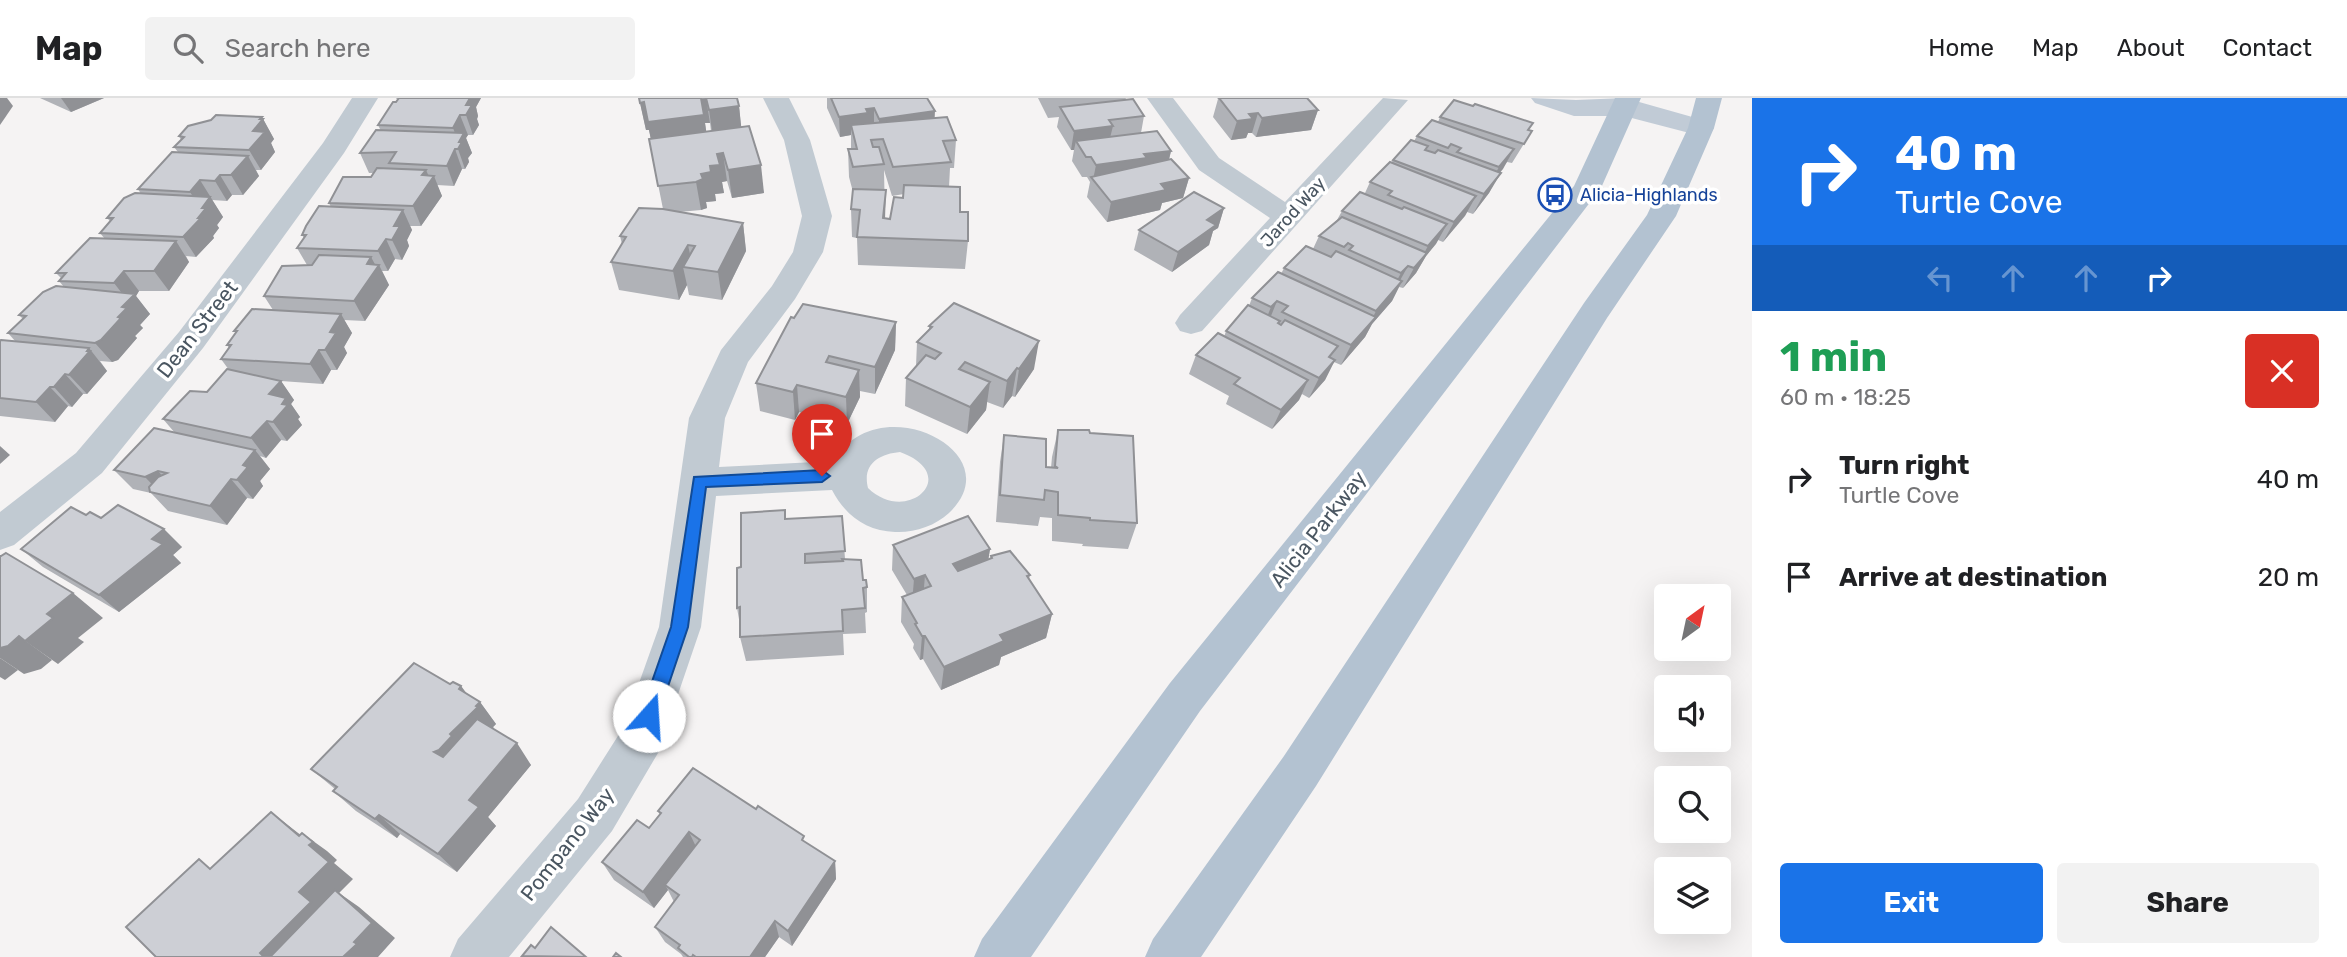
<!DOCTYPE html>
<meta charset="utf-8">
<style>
body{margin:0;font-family:Rubik,sans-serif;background:#f2f2f2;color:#202124;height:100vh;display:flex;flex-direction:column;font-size:26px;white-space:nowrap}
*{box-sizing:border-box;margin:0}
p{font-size:23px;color:#757577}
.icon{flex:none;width:38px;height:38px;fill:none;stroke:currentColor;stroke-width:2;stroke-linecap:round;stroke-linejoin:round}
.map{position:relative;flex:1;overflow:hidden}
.drawer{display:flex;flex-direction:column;background:#fff;width:595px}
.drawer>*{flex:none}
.top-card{background:#1a73e8;color:#fff;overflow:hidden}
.needle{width:46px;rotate:33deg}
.buttons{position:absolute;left:1654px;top:486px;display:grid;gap:14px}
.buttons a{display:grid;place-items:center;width:77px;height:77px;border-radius:7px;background:#fff;box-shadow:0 7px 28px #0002;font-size:35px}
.pin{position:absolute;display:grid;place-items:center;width:60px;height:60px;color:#fff;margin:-72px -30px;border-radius:50% 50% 50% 0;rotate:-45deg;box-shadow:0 0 7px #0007}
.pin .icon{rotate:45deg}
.me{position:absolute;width:77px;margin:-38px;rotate:19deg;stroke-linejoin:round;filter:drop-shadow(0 0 5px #0008)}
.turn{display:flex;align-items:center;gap:24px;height:147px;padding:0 28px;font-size:32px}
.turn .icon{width:91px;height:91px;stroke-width:2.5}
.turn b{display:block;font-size:49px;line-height:60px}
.lanes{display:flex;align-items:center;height:66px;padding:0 28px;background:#0003;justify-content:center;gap:35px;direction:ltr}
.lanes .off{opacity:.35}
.round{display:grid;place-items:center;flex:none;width:74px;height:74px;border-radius:7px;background:#f2f2f2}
.headline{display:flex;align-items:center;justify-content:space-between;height:119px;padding:0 28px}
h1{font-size:42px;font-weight:700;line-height:52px;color:#1e9e55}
.action{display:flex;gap:14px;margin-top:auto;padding:14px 28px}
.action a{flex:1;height:80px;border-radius:7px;background:#1a73e8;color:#fff;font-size:28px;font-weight:700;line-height:80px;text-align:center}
.action a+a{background:#f2f2f2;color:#202124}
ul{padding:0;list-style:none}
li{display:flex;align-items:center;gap:21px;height:98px;padding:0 28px}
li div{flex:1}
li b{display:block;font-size:26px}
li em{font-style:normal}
header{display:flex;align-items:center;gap:42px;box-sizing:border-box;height:98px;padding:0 35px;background:#fff;border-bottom:2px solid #e0e0e0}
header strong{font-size:33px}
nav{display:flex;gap:38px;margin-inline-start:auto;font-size:24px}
.search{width:490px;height:63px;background:#f2f2f2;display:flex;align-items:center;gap:18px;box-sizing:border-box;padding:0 24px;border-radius:7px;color:#757577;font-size:26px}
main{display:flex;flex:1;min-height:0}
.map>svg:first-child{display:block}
</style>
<header>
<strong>Map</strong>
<div class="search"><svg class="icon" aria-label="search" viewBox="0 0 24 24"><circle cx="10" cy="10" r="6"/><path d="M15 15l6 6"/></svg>Search here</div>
<nav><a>Home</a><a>Map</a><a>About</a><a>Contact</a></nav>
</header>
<main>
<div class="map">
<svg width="1752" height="859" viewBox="0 0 1752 859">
<rect width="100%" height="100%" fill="#f5f3f3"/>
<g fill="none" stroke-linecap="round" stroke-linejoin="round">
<g fill="#c1cad2" fill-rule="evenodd">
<path d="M352,0H378L344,55L203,250L102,375L14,447L0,452V414L76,355L179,234L323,45Z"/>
<path d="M763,0H789L810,42L832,118L823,154L795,201L748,264L725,320L719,369L834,363C876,287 1014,353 949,415C935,428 914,435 895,434C866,433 845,417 832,392L716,398L701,529L658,655L612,733L509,859H450L458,841L578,701L623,630L659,529L689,320L721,252L772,188L793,154L802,118L784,42ZM900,354C963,377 907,428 868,390C862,366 879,356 900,354Z"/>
<path d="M1147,0H1173L1219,60L1285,104L1383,0L1408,2L1202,233L1191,236L1180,233L1175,225L1180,217L1270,120L1199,72Z"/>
</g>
<path fill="#c1cbd6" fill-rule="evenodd" d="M1531,0L1576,2L1625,0L1710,24L1714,30L1710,36L1701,38L1624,18H1574L1535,5Z"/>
<g fill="#b3c2d1" fill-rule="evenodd">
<path d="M1615,0H1641L1601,90L1200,613L1031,859H974L982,841L1170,585L1574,88Z"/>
<path d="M1696,0H1722L1714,30L1676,118L1607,220L1316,688L1201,859H1145L1153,841L1284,658L1584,205L1647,117L1688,30Z"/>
</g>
</g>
<g fill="#b0b2b7" fill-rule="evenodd">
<path d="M40,0H104L71,14Z"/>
<path d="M396,0H481L476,9L478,18L477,21L479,27L473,37H468L466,40L472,55L468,60L469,64L465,71H462L454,88L437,87L442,98L421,128H410L412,132L407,142L409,148L402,162L395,161L388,173H382L389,187L365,223L344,222L352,235L344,249L347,255L337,272H331L323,286L281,283L294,302L291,306L300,319L298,321L302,327L287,343L281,342L266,360L260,358L270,371L260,383L263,388L253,401L247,400L227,427L168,413L151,395L133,391L114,372L175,335L163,321L207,294L229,272L221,261L229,250L227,247L236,234L234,233L273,212L264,198L307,167L297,150L304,140L302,137L331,109L329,105L371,79L373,75H369L360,55L381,33L378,27L396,4L398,3Z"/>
<path d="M639,0H737L739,8L741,29L764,95L732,100L727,83L722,84L724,95L715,96L716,103L706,104L707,110L701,112L679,114L743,125L746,153L722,202L689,197L687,187L679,202L619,192L611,164L622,146L620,138L663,111L649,41H651L649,32H646ZM705,25H710L711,33H706Z"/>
<path d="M827,0H927L934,20L956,42L954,70H950L949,89L960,114L968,143L965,171L858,167L857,140L852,139L851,111L853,94L849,79L848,51H851V37L840,39L827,10ZM884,72L892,98L904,96L903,100L890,121H885Z"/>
<path d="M1038,0H1126L1125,2L1144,18L1141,35L1171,53L1169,62L1189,80L1183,100L1162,105L1160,112L1107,124L1087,99L1090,84L1087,79H1082L1072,63L1074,52H1071L1057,29L1059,19L1048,20Z"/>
<path d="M1217,0H1307L1318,12L1311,32L1256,39L1252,35H1248L1246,40L1231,42L1213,19L1218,1Z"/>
<path d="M262,19L274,41L271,45L275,54L261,72H256L259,78L243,97H232L227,103L212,102L223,119L217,127L219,130L213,138L214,140L196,159L186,158L189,164L169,193H139L136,198L150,216L140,227L143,230L135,238L137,240L118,262L112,264L100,263L107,273L87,296H83L72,309L68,308L55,324L0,318V243H15L8,235L23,221L19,217L64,189L59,183L61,180L56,175L105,141L100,135L110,123L107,120L141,96L138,91L178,54L174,49L181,42L179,38Z"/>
<path d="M1440,19L1532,33L1512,65L1507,64L1499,75L1489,95L1473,116L1467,114L1443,144L1438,142L1426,158L1416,175L1403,190L1399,189L1392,203L1372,226L1365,239L1341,267L1334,264L1325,282L1309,300L1302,296L1299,302L1272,331L1226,306L1229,298L1189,276L1196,257L1224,239L1226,233L1249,208L1252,200L1281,176L1284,170L1313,151L1319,138L1337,122L1342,113L1365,95L1370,84L1414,43L1417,38L1438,24Z"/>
<path d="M1224,110L1218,130L1213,133L1209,147L1172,174L1134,152L1139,132Z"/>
<path d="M794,220L896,224L895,252L875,296L860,293V299L847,326L799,314L795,322L760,313L756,285Z"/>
<path d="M929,228L1034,271L1015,299L1012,298L1003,310L987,304L986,312L967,336L905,308L906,280L916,268L917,244L929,231Z"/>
<path d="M1058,332L1090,335L1137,425L1128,451L1082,448L1083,446L1052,443V420L1040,419L1038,428L996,424L1000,364L1004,337L1046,369L1051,370L1052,359Z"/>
<path d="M785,412L786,421L842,418L845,461L863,482L867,489V514L865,515L866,535L843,536L844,557L746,563L740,539V527L737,510L741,469Z"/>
<path d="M86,417L101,420L182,449L173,457L181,465L119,514L43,469L21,451Z"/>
<path d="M893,447L990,451L988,462L990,461L991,458L1030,477L1029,481L1052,516L1046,540L1001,559L999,567L941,592L923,561L920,562L913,550L914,546L901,524L902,499L907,497L892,472Z"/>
<path d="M450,586L461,588L467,596L480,604L496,626L493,629L494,632L531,667L488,719L496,728L457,774L400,736L397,740L356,713L333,693L335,691L311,671Z"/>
<path d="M658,713L805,744L835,763L836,781L792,848L779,839L765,859H683L681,856L665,844L655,829L674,804L668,792L654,810L614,782L602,764L649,730L660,717Z"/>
</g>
<g fill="#909195">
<path d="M0,0H7L13,8L0,27Z"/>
<path d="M61,0H104L71,14Z"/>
<path d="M464,0H481L476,9L478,18L477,21L479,27L473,37L466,17Z"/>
<path d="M706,0L710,25H705L708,45L653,52L649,32H646L640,5Z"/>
<path d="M739,8L742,36L713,40L709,12Z"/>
<path d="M874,10V29L851,27V37L840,39L839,19L866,11Z"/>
<path d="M1318,12L1311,32L1256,39L1262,20Z"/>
<path d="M935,13L934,32L879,41V21Z"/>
<path d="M1258,15L1252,35H1248L1246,40L1231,42L1237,23L1249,16Z"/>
<path d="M460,17L468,37L466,40L472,55L468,60L469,64L465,71L458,51L460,48L453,30Z"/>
<path d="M262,19L274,41L271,45L275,54L261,72L249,52L253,33Z"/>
<path d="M1113,28L1108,48L1076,43L1074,52H1071L1074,33Z"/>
<path d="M455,51L462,71L454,88L447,68Z"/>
<path d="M1514,51L1503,71L1488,89L1499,69Z"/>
<path d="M1171,53L1166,73L1093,82L1096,67L1144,56Z"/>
<path d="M723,55L727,83L722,84L724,95L715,96L716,103L706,104L707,110L701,112L696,84L701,76L710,68L717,56Z"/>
<path d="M248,58L259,78L243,97L231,77Z"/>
<path d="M761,67L764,95L732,100L728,72Z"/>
<path d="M426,72L431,83L434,78L442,98L421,128L413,108L422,77Z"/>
<path d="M1501,75L1489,95L1473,116L1484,96Z"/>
<path d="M220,77L232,97L227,103L215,83Z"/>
<path d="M1189,80L1183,100L1162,105L1160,112L1107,124L1111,104L1161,86Z"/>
<path d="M200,82L223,119L217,127L219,130L213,138L214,140L196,159L183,139L203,114L190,94Z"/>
<path d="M886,92L885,121L883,120Z"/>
<path d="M1476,98L1465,118L1443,144L1454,124Z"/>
<path d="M1224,110L1218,130L1213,133L1209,147L1172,174L1178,154L1207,122Z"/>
<path d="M403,112L412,132L407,142L409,148L402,162L392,142L394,128Z"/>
<path d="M743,125L746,153L722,202L718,174Z"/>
<path d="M1447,126L1436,146L1426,158L1416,175L1403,190L1414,170L1419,164L1428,148Z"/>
<path d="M386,141L395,161L388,173L378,153Z"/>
<path d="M176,143L189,164L169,193L154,173Z"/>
<path d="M688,147L693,170L683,169L687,187L679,202L673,173Z"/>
<path d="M371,159L377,170L379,167L389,187L365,223L354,203L367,166Z"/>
<path d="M1408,168L1397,188L1390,195L1401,175Z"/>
<path d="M124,173L139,193L136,198L150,216L140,227L143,230L135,238L137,240L118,262L112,264L95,245L118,219L122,209L128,203L114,185Z"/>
<path d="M1402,183L1392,203L1372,226L1365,239L1341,267L1351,247L1370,225L1376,213Z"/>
<path d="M1277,203L1269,223L1263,229L1271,209Z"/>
<path d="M341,216L352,235L344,249L347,255L337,272L325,252L330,234Z"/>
<path d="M896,224L895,252L875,296V269Z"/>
<path d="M1039,243L1034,271L1015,299L1019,271Z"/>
<path d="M89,250L107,273L87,296L69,277Z"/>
<path d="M319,252L331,272L323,286L310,266Z"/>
<path d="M1335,262L1325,282L1309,300L1319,280Z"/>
<path d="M1017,270L1012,298L1003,310L1007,283Z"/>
<path d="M859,272L860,299L847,326L846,299Z"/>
<path d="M65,276L83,296L72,309L54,289Z"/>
<path d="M1308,282L1299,302L1272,331L1281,312Z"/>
<path d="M281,283L294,302L291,306L300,319L298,321L302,327L287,343L273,324L269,296Z"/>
<path d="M990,284L986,312L967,336L970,309Z"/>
<path d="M797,287L799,314L795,322L793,294Z"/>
<path d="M50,289L68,308L55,324L36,304Z"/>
<path d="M267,323L281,342L266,360L251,340Z"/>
<path d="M0,348L10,357L0,366Z"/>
<path d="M255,352L270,371L260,383L263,388L253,401L237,382L243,367Z"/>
<path d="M158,373L175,392L163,398L145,379Z"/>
<path d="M231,381L247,400L227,427L210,408Z"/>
<path d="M164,431L182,449L173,457L181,465L119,514L99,497L152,441Z"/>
<path d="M990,451L986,477L950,491L953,466Z"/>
<path d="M925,477L923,502L912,506L914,481Z"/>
<path d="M73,495L103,520L78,540L84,544L58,566L25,543L47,516Z"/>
<path d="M1052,516L1046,540L1001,559L999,567L941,592L944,569L1000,537Z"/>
<path d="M19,538L52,562L41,571L24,576L0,560V550Z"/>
<path d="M922,538H925L923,561L920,562Z"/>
<path d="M0,560L18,572L5,582L0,579Z"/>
<path d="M461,588L477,610L476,608L480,604L496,626L493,629L494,631L468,657L457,673L434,654L450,636L459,591Z"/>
<path d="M517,645L531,667L488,719L496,728L457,774L438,756L469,702Z"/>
<path d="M271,714L311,745L302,735L327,753L337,762L334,765L353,781L339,795L359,809L395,840L378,859H264L260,855L299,794L309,747Z"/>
<path d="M379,717L400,736L397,740L375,721Z"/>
<path d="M689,734L698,753L665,787L668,792L654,810L643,794Z"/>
<path d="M835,763L836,781L792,848L788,833Z"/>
<path d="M775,823L779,839L765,859H750Z"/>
</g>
<g fill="#cdcfd5" stroke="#909195" stroke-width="2">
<path d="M399,0H470L466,7H472L466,17H460L453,30L378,27L393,4H396Z"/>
<path d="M639,0H701L704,17L648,24L644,4L640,5Z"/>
<path d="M706,0H737L739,8L709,12Z"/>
<path d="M831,0H927L935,13L879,21L874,10L866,11L868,15L839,19Z"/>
<path d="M1219,0H1307L1318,12L1262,20L1258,15L1249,16L1253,21L1237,23Z"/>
<path d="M1133,1L1144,18L1109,22L1113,28L1074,33L1060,9Z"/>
<path d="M1454,2L1473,8L1475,6L1533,25L1528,32L1532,33L1524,46L1440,19Z"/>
<path d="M216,17L262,19L260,21H263L253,33L265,34L249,52L174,49L184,39L179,38L188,28L211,22Z"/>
<path d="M947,19L956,42L943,43L951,64L893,69L883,41L871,42L873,49H879L884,66L853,69L848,51H857L851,27Z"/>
<path d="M1432,22L1514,51L1499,69L1457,54L1461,50L1451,46L1448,50L1417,38Z"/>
<path d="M749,28L761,67L728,72L723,55L717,56L720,67L710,68L711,74L701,76L703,81L696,84L658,88L649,41Z"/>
<path d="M376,32L464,35L459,44H462L458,51H455L447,68L389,65L396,54L360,55Z"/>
<path d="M1157,33L1171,53L1144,56L1147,60L1096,67L1091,59H1086L1076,43Z"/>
<path d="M1411,42L1428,48L1425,52L1435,55L1438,52L1501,75L1484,96L1393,62Z"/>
<path d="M172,54L248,58L231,77H220L215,83L200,82L190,94L138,91Z"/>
<path d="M1171,61L1189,80L1161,86L1166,92L1111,104L1091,79Z"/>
<path d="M1390,64L1476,98L1454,124L1388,97L1392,93L1370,84Z"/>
<path d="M377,70L426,72L422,77L434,78L413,108L329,105L343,79H371Z"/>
<path d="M904,87L960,89V114H968V143L857,139L860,112L851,111L853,91L886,92L883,120L890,121L894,99L903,100Z"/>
<path d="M1194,94L1224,110L1207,122L1216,127L1178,154L1139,132Z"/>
<path d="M1360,94L1402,111L1404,109L1447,126L1428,148L1342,113Z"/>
<path d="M135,95L210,99L202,110H206L198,120H201L183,139L100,135L113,120H107L124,100Z"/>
<path d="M319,108L403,112L394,128H400L392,142L386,141L378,153L297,150L306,137H302L306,128Z"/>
<path d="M639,110L663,111L743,125L718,174L683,169L695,148L688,147L673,173L611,164L626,139L620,138Z"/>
<path d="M1342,119L1427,155L1414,170L1408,168L1401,175L1349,152L1353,148L1348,145L1344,149L1319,138Z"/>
<path d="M90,140L176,143L154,173H124L114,185L59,183L66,175H56Z"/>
<path d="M1306,148L1331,159L1336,153L1402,183L1376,213L1284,170Z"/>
<path d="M319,157L371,159L367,166L379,167L354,203L264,198L282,168L312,167Z"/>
<path d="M1278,174L1376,219L1351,247L1282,214L1288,208L1277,203L1271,209L1252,200Z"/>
<path d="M56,188L135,196L122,209L127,210L118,219L121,220L101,242L95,245L8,235L26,218L19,217L43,194Z"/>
<path d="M954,205L1039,243L1019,271L1017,270L1007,283L965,264L959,271L990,284L970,309L906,280L926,257L935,261L941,255L917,244L932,229L929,228Z"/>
<path d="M803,206L896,224L875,269L829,258L826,264L859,272L846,299L797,287L793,294L756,285L791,219L794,220Z"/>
<path d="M1248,207L1280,223L1278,225L1281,227L1285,222L1338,248L1329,259L1335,262L1319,280L1226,233Z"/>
<path d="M252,211L341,216L330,234L336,235L325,252H319L310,266L221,261L231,247H227L237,233H234Z"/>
<path d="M1218,235L1308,282L1281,312L1234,286L1240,280L1196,257Z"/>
<path d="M1,242L89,250L87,253H90L69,277L65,276L54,289H50L36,304L0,300V243Z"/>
<path d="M227,271L281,283L269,296L286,300L282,306L288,307L273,324L267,323L251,340L163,321L190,293L207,294Z"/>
<path d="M154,330L255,352L243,367L248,369L237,382L231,381L210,408L150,394L149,389L158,379L167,375L158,373L145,379L114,372Z"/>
<path d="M1058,332H1089L1090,335L1133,338L1137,425L1090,422V420L1058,417V394L1045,392L1044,402L1000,397L1004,337L1046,341V369L1058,370L1055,368Z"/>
<path d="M118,407L164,431L152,441L163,446L99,497L21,451L71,409L86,417L90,414L101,420Z"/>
<path d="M785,412V421L842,418L845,453L805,456V465L843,463L842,461L861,462L863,482H866L867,489L863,490L865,510L842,512L843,533L740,539V509L737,510V470L741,469V415Z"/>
<path d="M968,418L990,451L953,466L958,473L992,460L991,458L1010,453L1030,477L1027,478L1052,516L1000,537L1004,543L944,569L925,538H922L915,526L917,525L902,499L931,488L925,477L914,481L893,447Z"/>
<path d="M6,455L73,495L47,516L53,520L25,543L19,538L8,548L0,550V458H1Z"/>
<path d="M414,565L450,586L453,584L461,588L459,591L480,604L476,608L478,609L450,636L452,638L439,652L434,654L443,659L477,621L517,645L469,702L479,709L438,756L379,717L375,721L333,693L337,689L311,671Z"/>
<path d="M693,670L756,711L758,708L804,738L802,742L835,763L788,833L775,823L750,859H696L693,857L692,859H689L678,850L680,847L655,829L679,797L665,787L700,742L689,734L643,794L602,764L637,722L649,730L661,715L658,713Z"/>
<path d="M271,714L299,738L302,735L313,744L309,747L329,764L299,794L311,804L260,855L264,859H156L126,829L199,761L210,771Z"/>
<path d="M335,792L372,825L354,844L357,846L343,859H270Z"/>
<path d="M551,829L586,859L522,858L531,847L535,850Z"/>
<path d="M616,855L621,859H613Z"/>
</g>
<path fill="#1a73e8" stroke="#114b97" stroke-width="2" d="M822,372L830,378L822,384L706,389L688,529L656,624L649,626L643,624L640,618L671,529L694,379Z"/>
<defs>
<symbol id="bus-ring" viewBox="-11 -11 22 22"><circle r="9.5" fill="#fff" stroke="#1a4fb4" stroke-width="1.5"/><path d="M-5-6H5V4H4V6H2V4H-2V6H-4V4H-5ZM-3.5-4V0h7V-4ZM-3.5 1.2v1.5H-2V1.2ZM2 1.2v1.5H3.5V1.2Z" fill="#1a4fb4"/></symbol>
</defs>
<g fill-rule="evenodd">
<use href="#bus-ring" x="1536" y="78" width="38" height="38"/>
</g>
<g text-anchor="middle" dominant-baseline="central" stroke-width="7" stroke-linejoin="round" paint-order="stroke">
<g font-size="18" fill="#164399" stroke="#fff" text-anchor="start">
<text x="1580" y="97">Alicia-Highlands</text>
</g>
<g font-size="18" fill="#4a5661" stroke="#fff">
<text transform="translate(1293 114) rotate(-48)">Jarod Way</text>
</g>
<g font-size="21" fill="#4a5661" stroke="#fff">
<text transform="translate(197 231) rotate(-52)">Dean Street</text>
<text transform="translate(1318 431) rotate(-52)">Alicia Parkway</text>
<text transform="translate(567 746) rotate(-52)">Pompano Way</text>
</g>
</g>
</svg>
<div class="buttons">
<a><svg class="needle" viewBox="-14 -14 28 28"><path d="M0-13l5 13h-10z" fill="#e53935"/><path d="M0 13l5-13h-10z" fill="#757577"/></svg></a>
<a><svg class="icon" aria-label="sound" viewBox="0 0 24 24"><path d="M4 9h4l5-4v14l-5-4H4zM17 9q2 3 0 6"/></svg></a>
<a><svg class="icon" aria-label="search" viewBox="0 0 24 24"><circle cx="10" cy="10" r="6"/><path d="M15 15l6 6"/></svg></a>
<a><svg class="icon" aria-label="layers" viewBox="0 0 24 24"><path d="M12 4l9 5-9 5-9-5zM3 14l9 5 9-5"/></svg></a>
</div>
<div class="pin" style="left:822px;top:378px;background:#d93025"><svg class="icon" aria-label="arrive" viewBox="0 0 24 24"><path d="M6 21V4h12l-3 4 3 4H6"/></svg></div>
<svg class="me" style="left:649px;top:618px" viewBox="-20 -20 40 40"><circle r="19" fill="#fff"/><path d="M0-13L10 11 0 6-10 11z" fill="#1a73e8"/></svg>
</div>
<section class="drawer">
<div class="top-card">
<div class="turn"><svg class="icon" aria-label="right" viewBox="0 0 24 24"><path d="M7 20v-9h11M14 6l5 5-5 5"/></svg><div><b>40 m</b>Turtle Cove</div></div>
<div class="lanes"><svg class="icon off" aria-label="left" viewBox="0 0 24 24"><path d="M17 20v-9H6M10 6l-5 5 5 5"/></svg><svg class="icon off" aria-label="ahead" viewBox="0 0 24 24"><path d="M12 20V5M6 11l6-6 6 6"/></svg><svg class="icon off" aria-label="ahead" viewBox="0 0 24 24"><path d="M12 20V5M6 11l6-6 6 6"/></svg><svg class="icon" aria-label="right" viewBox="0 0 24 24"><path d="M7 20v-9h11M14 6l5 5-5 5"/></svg></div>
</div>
<div class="headline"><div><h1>1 min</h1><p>60 m · 18:25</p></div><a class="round" style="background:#d93025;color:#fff"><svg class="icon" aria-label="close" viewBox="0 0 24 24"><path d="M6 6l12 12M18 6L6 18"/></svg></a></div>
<ul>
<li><svg class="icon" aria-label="right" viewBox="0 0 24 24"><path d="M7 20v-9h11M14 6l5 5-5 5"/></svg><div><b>Turn right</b><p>Turtle Cove</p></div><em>40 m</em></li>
<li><svg class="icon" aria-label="arrive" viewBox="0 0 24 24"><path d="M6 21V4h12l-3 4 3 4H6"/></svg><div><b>Arrive at destination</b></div><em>20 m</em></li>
</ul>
<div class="action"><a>Exit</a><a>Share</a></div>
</section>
</main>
